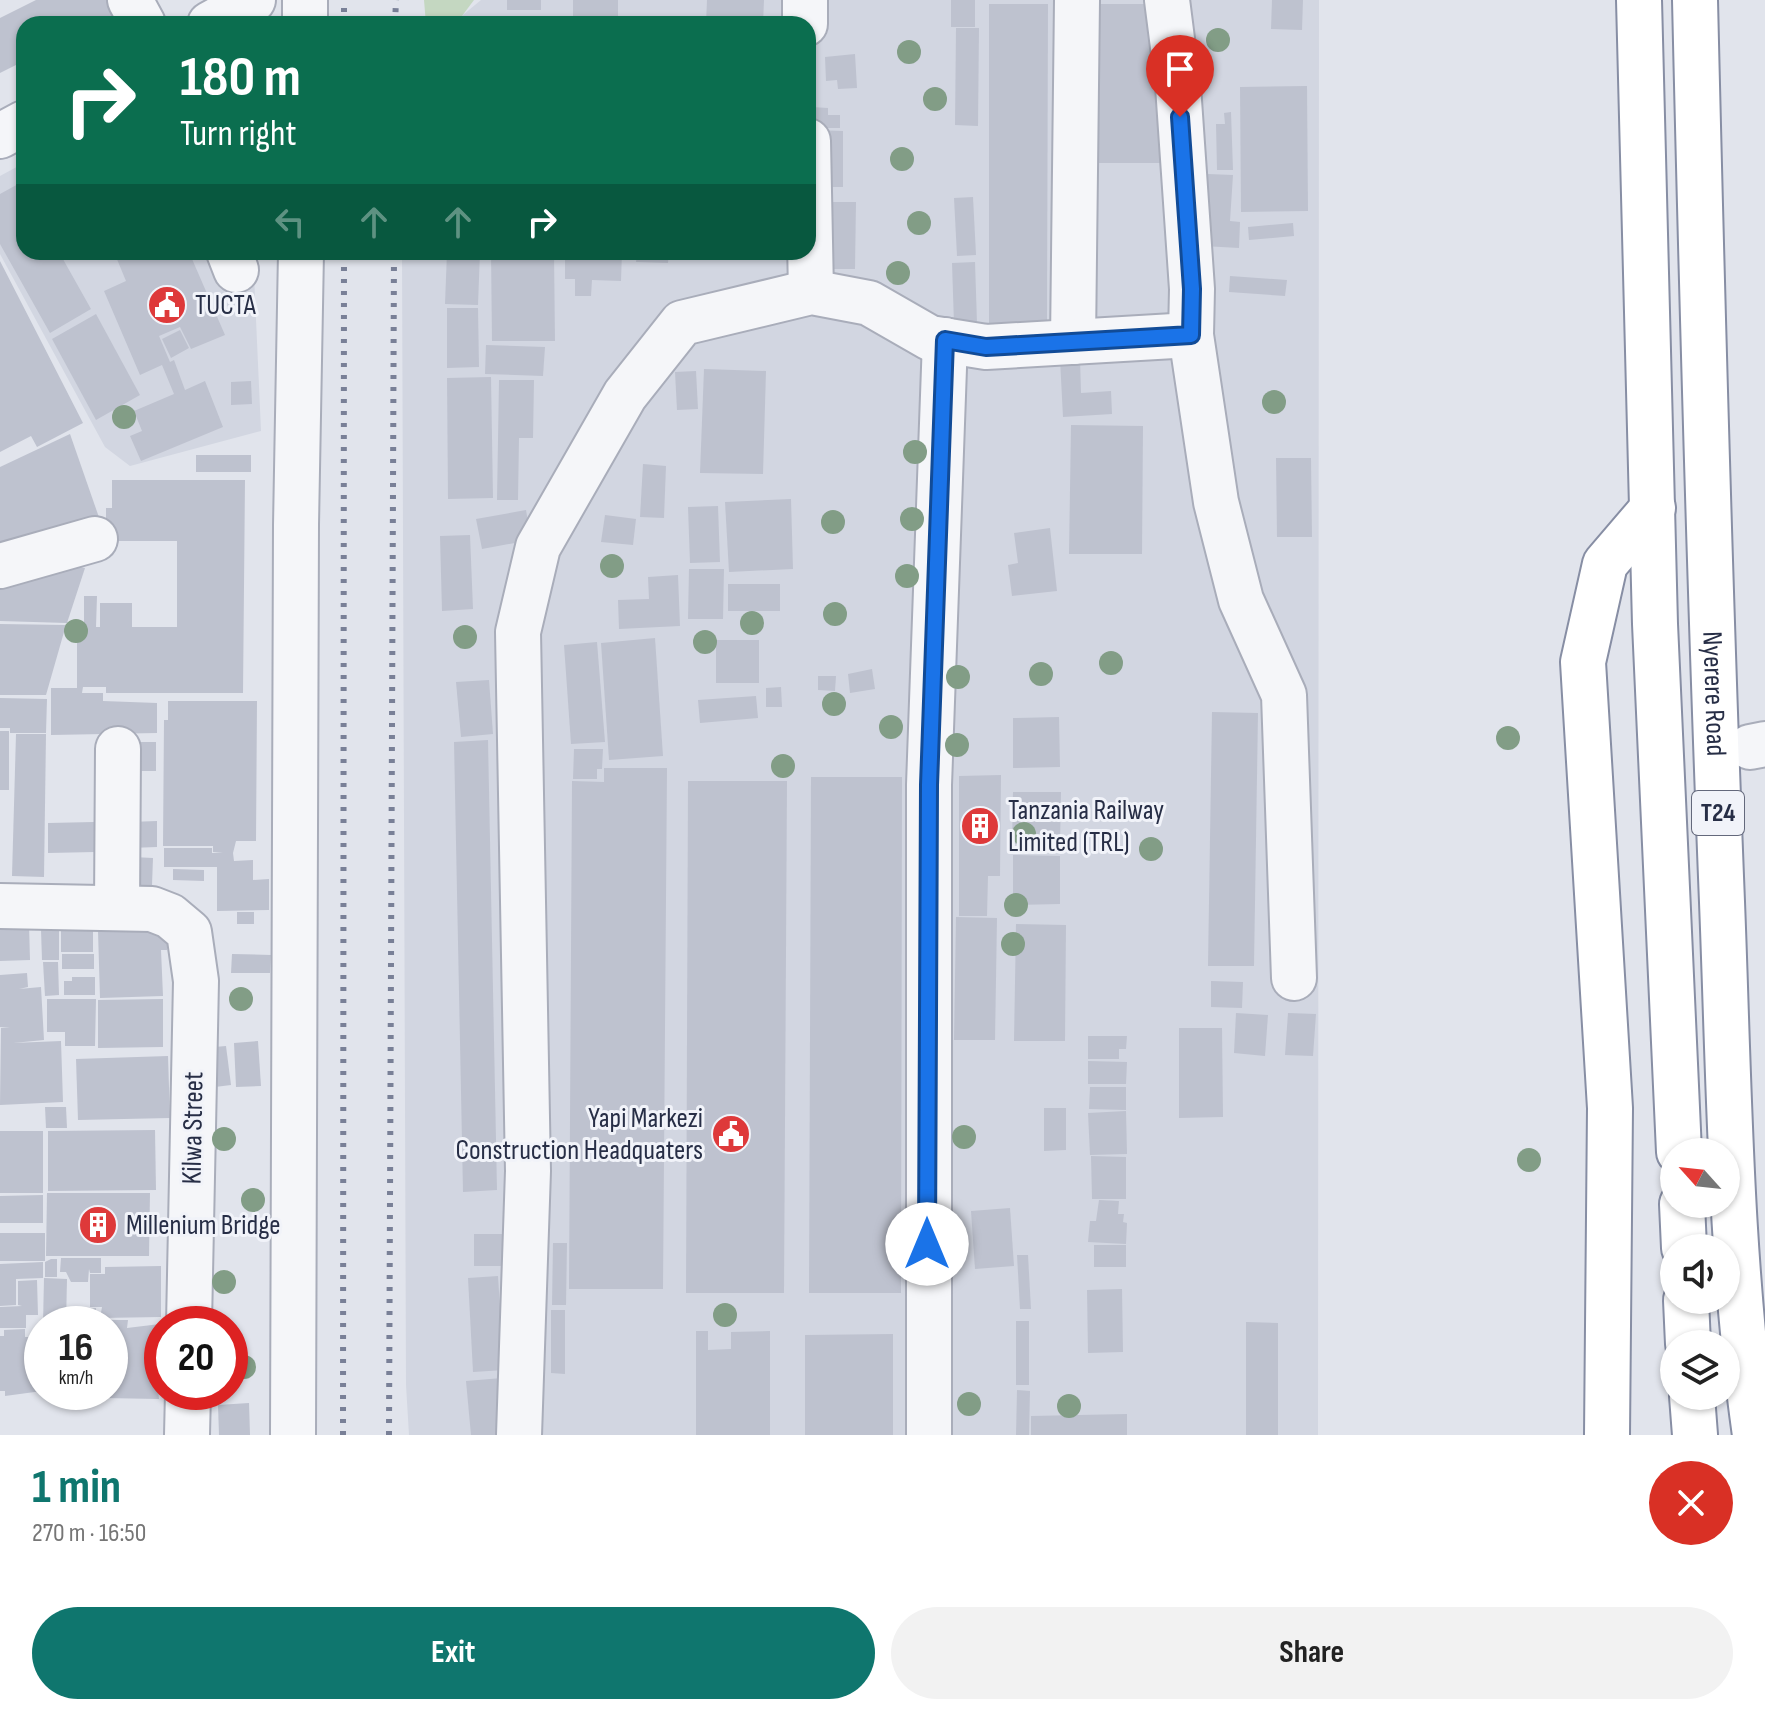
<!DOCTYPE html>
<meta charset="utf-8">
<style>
body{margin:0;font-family:"Sofia Sans Condensed",sans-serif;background:#f2f2f2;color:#222;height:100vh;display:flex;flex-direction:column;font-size:30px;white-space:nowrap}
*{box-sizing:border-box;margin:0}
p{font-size:26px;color:#767676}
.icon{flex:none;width:44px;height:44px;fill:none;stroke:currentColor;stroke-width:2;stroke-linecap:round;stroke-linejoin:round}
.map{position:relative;height:1435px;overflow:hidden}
.side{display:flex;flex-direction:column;background:#fff;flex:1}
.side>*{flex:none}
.top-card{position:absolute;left:16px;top:16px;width:800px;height:244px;border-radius:24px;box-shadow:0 2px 6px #0004;background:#0b6e4f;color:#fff;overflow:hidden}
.needle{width:52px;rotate:297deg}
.controls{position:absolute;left:1660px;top:1138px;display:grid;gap:16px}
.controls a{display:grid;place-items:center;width:80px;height:80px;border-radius:50%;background:#fff;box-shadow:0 2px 6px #0004;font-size:40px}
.speed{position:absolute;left:24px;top:1306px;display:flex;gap:16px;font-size:40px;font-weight:700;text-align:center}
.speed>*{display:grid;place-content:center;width:104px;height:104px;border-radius:50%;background:#fff;box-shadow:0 2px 6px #0004;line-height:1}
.speed small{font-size:20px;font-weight:400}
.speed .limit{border:12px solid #d22;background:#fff;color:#111}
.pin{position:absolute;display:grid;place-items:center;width:68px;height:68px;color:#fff;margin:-82px -34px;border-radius:50% 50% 50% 0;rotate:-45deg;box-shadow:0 0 8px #0007}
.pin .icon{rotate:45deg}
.me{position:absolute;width:88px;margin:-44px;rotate:0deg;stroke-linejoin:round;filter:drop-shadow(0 0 6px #0008)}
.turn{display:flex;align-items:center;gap:28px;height:168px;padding:0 32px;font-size:36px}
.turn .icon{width:104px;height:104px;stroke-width:2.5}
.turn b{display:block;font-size:56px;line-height:68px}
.lanes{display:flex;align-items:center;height:76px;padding:0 32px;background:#0003;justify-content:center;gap:40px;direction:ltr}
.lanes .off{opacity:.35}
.round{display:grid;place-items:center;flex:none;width:84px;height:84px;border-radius:42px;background:#f2f2f2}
.overview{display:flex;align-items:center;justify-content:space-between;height:136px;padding:0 32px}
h1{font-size:48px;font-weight:700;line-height:60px;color:#0f766e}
.action{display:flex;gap:16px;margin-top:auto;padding:16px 32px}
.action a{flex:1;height:92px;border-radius:48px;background:#0f766e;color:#fff;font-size:32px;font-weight:700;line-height:92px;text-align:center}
.action a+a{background:#f2f2f2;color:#222}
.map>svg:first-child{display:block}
</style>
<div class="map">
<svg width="1765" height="1435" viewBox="0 0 1765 1435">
<rect width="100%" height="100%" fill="#e1e4ec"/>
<g fill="#d2d6e1">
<path d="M481,0H1319L1318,1435H409L406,1385L402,252H808V24H452Z"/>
<path d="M24,163V252H253L261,431L130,466L105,447L0,254V176Z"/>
</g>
<path fill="#c4d7c1" d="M424,0H474L456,24H426Z"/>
<g fill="#bec2cf">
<path d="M36,0H117L124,11L98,24H24V61L0,73V18Z"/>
<rect x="507" y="0" width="34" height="10"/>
<rect x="573" y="0" width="45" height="24"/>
<path d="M707,0H764L763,24H706Z"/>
<rect x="951" y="0" width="24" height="27"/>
<path d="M1272,0H1303L1302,30L1271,29Z"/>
<path d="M989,4H1048L1047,322L989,323Z"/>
<path d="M1095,4H1166L1165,163H1094Z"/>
<path d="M956,28H979L978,126L955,125Z"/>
<path d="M855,54L857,88L838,89L837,80L826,81L825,57Z"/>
<path d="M1307,86L1308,211L1241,212L1240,87Z"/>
<path d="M812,107L828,108V115H840V128H811Z"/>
<path d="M1231,112L1233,170H1217L1216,124H1225L1224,113Z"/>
<path d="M813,130L843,131V187H812Z"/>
<path d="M1208,174L1233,175L1230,221L1240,222L1239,248L1203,246Z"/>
<path d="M20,183L24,190V252H59L91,309L50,333L0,244V194Z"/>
<path d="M973,197L976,255L957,256L954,198Z"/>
<path d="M814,202H856L855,269H813Z"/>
<path d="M1293,223L1294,236L1249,240L1248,227Z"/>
<path d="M114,252H189L225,335L191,349L180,327L159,336L170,362L174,360L185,390L205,381L223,427L141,461L130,436L142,431L134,411L174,394L162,365L140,375L104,291L126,281Z"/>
<path d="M447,252H480L478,305L445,304Z"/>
<path d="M491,252H554L555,341H492Z"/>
<path d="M565,252H622L621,281L592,280L591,296H575V279H565Z"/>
<path d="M637,252H669L668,263L636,262Z"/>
<path d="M0,261L83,423L37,447L31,436L0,452Z"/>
<path d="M975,262L977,323L954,324L952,263Z"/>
<path d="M1230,276L1287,280L1285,296L1229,292Z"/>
<path d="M447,308H478L479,367L447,368Z"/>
<path d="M96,314L140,395L96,420L52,339Z"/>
<path d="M180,330L189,348L171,358L162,339Z"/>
<path d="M486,345L545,347L543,376L485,374Z"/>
<path d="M1080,358L1081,393L1111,391L1112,414L1063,417L1060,359Z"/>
<path d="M704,369L766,371L763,474L700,473Z"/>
<path d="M696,371L698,409L677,410L675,372Z"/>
<path d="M491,377L493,498L448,499L447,378Z"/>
<path d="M499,380H534L533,438H519L518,500H497Z"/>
<path d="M251,381L252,404L231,405V382Z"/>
<path d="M1071,425L1143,426L1142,554H1069Z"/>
<path d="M70,434L102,526L0,555V467Z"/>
<rect x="196" y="455" width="55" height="17"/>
<path d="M1276,458H1311L1312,537H1277Z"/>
<path d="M643,464L666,466L664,518L640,517Z"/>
<path d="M112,480H245L243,693H106V687H83L82,693H103V701L157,703V733L51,735V688H77V627H84V596H97L96,627H100V603H132V627H177V541H106V508H112Z"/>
<path d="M791,499L793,569L729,572L725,502Z"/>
<path d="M718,506L720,562L690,563L688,507Z"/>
<path d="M526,510L531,540L482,549L476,519Z"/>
<path d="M605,515L636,519L633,545L601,542Z"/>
<path d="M1050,528L1057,591L1012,596L1008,565L1018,563L1014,533Z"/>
<path d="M470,535L473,609L442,611L440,536Z"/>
<path d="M80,567L85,568L67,623L0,621V584L35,572Z"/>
<path d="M689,569H724L723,619H688Z"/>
<path d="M678,575L680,626L619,629L618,600L649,599L648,577Z"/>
<rect x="728" y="584" width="52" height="27"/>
<path d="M0,624L66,625L46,695H0Z"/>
<path d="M655,638L663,756L609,760L601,643Z"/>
<rect x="716" y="640" width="43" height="43"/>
<path d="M597,642L605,742L571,744L564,645Z"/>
<path d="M872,669L875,689L850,693L848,674Z"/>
<path d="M818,676H836L835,691L818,690Z"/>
<path d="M489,680L493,734L461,737L456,682Z"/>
<path d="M781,687L782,707H766V688Z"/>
<path d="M756,696L758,718L700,723L698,700Z"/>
<path d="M0,698L47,699L46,733H10V728H0Z"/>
<path d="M168,701H257L256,841H236L233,853L234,861L253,860V880L269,879V910L217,911V867H164V848H212V853H223L213,852V846H163L164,720H168Z"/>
<path d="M1212,712L1258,713L1254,966H1208Z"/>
<path d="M1059,717L1060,767L1013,768V718Z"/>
<rect x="0" y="731" width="9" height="59"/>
<path d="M16,734H46L44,877L12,876Z"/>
<path d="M488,740L497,1190L463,1192L454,742Z"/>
<path d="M140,742H156V771H141Z"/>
<path d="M574,749H603L602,769H597V779H573Z"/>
<path d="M604,768H667L663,1289H569L572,781L604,782Z"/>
<path d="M1001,775L1000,876H988L987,916H959V776Z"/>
<path d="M811,777H902L901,1293H809Z"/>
<path d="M688,781H787L784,1293H686Z"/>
<path d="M1013,792H1061L1060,845L1012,844Z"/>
<path d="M157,821V847L130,848V822Z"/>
<path d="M94,822L95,852L48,853V823Z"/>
<path d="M1013,855L1060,856V904L1013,905Z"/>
<path d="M133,857L153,858L152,885H132Z"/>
<path d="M173,869L204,870V881L173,880Z"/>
<rect x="237" y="912" width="17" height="12"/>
<path d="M956,917L997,918L995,1040H954Z"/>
<path d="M29,924L30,960L0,961V925Z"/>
<path d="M1016,924L1066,925L1065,1041H1014Z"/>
<path d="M167,928V950H161L163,996L100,998L98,931Z"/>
<path d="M41,930H59V960H42Z"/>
<rect x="61" y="931" width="32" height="21"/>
<rect x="62" y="954" width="32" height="15"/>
<path d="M232,954L271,955L270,973H231Z"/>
<path d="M43,962H58L59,995L45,996Z"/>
<path d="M27,973L28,987L19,989L41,987L44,1040L13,1043L61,1041L63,1102L0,1105L1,1028H10L0,1027V975Z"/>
<path d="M72,977H95V995H64V981H72Z"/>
<path d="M1211,981L1243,982L1242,1008L1211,1007Z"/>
<path d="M47,999H96L95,1046H65V1032H47Z"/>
<path d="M163,999V1047L98,1048V1000Z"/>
<path d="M1236,1013L1268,1015L1265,1056L1234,1053Z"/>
<path d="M1288,1013L1316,1014L1313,1056L1285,1055Z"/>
<path d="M1179,1028H1222L1223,1117L1179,1118Z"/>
<path d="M1088,1036H1127L1126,1049H1119V1059H1088Z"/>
<path d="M258,1041L261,1086L236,1087L234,1043Z"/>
<path d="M226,1046L231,1085L207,1088L203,1048Z"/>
<path d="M168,1056L170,1118L78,1120L76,1059Z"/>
<path d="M1088,1061L1127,1062L1126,1084H1088Z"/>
<path d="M1090,1087H1126V1110L1089,1109Z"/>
<path d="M45,1107H66L67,1128H46Z"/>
<path d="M1044,1108H1066V1150L1044,1151Z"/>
<path d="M1126,1111L1127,1154L1090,1155L1088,1113Z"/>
<path d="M155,1130L156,1190L48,1191V1131Z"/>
<rect x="0" y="1131" width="43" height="62"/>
<path d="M1091,1156L1126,1157V1199H1092Z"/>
<path d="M47,1193H150L149,1256H46Z"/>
<path d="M43,1195V1223H0V1196Z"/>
<path d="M1099,1200L1119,1201L1118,1214H1124L1123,1222L1127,1223L1126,1244L1088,1242L1090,1221H1096Z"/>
<path d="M1010,1208L1014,1266L975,1269L971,1211Z"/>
<rect x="0" y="1233" width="45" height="28"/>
<path d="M474,1234H503L504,1266H474Z"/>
<path d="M553,1243H567L566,1305H552Z"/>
<rect x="1094" y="1245" width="32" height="22"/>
<path d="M1017,1255H1028L1031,1309H1020Z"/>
<path d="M61,1258H101V1273H90L89,1269L88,1282H71L66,1272H60Z"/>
<path d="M51,1259H57V1277H45V1262Z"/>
<path d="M43,1262V1278L16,1279V1305L0,1306V1264Z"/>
<path d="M161,1266V1317L100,1318L102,1307H90V1274H105V1267Z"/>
<path d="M498,1276L504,1370L473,1372L468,1278Z"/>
<path d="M44,1278L67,1279L66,1324H43Z"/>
<path d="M37,1280L38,1315H26V1328H0V1307L22,1306L18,1305V1281Z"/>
<path d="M1122,1289L1123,1352L1088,1353L1087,1290Z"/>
<path d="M96,1308V1324H72V1309Z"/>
<path d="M551,1310H565V1374L551,1373Z"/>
<path d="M109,1320H128L127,1328L160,1324L162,1390L158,1389L159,1399L104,1398V1392H110Z"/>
<rect x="1016" y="1321" width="13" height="64"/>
<path d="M1246,1322L1278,1323V1435H1246Z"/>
<path d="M25,1329V1337H42V1391L5,1396V1391H0V1336H4V1330Z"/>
<path d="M696,1331H708V1350L731,1349V1332L770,1331V1435H696Z"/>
<path d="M893,1334V1435H805V1335Z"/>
<path d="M502,1378L508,1435H471L466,1381Z"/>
<path d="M1017,1390L1030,1391L1029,1435H1016Z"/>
<path d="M70,1392H89V1403H69Z"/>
<path d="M249,1403L250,1435H219L218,1405Z"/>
<path d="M1127,1414V1435H1031V1416Z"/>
</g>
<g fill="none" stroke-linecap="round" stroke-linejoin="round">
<defs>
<g id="minor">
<path d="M130,0L143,24"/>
<path d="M805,0V24"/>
<path d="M1167,0L1178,86L1192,289L1191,335L1216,502L1241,600L1284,695L1294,978"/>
<path d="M210,24L253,0"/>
<path d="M305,24V0"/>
<path d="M0,136L24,123"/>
<path d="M808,141L811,292"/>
<path d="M229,252L236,270"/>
<path d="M1073,342L1077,0"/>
<path d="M0,566L95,539"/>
<path d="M1750,747L1765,744"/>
<path d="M0,906L152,909L170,916L189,932L196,981L189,1324"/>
<path d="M117,908L118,749"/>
<path d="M187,1435L188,1392"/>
<path d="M293,1435L296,525L301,252"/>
<path d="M519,1435L528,1171L518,632L538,547L625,395L682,323L811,292L869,303L930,338L986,347L1191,335"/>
<path d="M929,1435V785L945,340"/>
</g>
<g id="highway">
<path d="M1639,0L1655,624L1679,1152"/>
<path id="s1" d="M1695,0C1702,301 1710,601 1722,902C1729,1079 1730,1259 1755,1435"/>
<path d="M1682,1204L1684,1248"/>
<path d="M1686,1300L1688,1344"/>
<path d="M1692,1396L1695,1435"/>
<path d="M1607,1435L1610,1108L1583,662L1605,564L1653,508"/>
</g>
</defs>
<use href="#minor" stroke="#a9adba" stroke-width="48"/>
<use href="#highway" stroke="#878ea4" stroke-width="48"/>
<use href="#minor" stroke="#f5f6f9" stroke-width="44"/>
<use href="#highway" stroke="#fff" stroke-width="44"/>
<g stroke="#798097" stroke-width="6" stroke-dasharray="4 8" stroke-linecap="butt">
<path d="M344,24V0"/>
<path d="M395,24L396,0"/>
<path d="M343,1435L344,252"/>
<path d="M389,1435L394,252"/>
</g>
</g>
<g fill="#829d86">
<circle cx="1218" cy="40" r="12"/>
<circle cx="909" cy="52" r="12"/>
<circle cx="935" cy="99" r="12"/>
<circle cx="902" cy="159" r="12"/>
<circle cx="919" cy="223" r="12"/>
<circle cx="898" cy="273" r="12"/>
<circle cx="1274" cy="402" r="12"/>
<circle cx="124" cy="417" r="12"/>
<circle cx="915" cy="452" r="12"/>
<circle cx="912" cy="519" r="12"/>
<circle cx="833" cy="522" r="12"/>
<circle cx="612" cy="566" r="12"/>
<circle cx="907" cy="576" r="12"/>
<circle cx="835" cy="614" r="12"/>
<circle cx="752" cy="623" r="12"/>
<circle cx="76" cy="631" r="12"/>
<circle cx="465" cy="637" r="12"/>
<circle cx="705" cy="642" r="12"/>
<circle cx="1111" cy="663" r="12"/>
<circle cx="1041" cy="674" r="12"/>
<circle cx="958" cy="677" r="12"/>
<circle cx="834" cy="704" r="12"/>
<circle cx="891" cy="727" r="12"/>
<circle cx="1508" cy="738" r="12"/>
<circle cx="957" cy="745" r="12"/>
<circle cx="783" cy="766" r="12"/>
<circle cx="1024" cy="834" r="12"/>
<circle cx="1151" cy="849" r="12"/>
<circle cx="1016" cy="905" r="12"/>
<circle cx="1013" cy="944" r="12"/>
<circle cx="241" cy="999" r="12"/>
<circle cx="964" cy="1137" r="12"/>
<circle cx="224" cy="1139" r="12"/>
<circle cx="1529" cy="1160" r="12"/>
<circle cx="253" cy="1200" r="12"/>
<circle cx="224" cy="1282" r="12"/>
<circle cx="725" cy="1315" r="12"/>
<circle cx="244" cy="1367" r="12"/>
<circle cx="969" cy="1404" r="12"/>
<circle cx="1069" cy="1406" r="12"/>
</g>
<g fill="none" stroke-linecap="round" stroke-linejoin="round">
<defs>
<path id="route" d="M927,1244L929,785L945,340L986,347L1191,335L1192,289L1180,117"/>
</defs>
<use href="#route" stroke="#114b97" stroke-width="20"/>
<use href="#route" stroke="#1a73e8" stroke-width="14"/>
</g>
<defs>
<symbol id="civic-disc" viewBox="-11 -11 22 22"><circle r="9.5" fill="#de393a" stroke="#f1f3f9"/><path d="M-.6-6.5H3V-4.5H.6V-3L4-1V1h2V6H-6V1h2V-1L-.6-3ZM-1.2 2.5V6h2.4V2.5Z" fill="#fff"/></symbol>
<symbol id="building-disc" viewBox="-11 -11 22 22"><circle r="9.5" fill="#de393a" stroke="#f1f3f9"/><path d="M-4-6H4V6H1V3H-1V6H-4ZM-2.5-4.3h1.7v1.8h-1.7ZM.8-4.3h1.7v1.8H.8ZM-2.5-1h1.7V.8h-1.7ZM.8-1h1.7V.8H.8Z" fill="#fff"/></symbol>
</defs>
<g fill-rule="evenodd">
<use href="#civic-disc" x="145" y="283" width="44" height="44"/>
<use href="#building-disc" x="958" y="804" width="44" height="44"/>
<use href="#civic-disc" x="709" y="1112" width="44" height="44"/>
<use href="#building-disc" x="76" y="1203" width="44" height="44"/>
</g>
<g text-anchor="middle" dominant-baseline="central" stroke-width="6" stroke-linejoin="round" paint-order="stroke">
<rect fill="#f1f3f9" stroke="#64697c" stroke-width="2" x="1692" y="791" width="52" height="44" rx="6"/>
<g font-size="26" font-weight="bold" fill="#272e46">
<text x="1718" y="813">T24</text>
</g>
<g font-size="28" fill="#272e46" stroke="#f1f3f9" text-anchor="start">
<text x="195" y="305">TUCTA</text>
<text x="1008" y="810">Tanzania Railway<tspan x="1008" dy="32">Limited (TRL)</tspan></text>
<text x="703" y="1118" text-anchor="end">Yapi Markezi<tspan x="703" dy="32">Construction Headquaters</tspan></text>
<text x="126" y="1225">Millenium Bridge</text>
</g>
<g font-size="28" fill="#272e46" stroke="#f1f3f9">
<text stroke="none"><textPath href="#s1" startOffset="694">Nyerere Road</textPath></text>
<text transform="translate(193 1128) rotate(-89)">Kilwa Street</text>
</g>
</g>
</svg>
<div class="controls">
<a><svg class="needle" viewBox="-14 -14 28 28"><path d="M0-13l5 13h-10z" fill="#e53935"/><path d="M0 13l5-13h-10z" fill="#767676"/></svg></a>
<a><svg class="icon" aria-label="sound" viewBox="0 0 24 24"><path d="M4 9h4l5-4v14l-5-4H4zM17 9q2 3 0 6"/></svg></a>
<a><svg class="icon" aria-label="layers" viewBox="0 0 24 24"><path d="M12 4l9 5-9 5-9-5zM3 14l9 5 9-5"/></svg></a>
</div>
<div class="speed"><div>16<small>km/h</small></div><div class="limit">20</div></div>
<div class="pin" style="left:1180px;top:117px;background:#d93025"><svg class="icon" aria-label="arrive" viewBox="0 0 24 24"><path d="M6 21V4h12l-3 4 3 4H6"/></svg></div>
<svg class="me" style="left:927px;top:1244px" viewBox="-20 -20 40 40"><circle r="19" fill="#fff"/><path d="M0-13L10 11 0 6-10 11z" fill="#1a73e8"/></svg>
<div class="top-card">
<div class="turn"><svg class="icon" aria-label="right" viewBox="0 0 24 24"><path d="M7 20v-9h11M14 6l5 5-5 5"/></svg><div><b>180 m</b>Turn right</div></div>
<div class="lanes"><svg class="icon off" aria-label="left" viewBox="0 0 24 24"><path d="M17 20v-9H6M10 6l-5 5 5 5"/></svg><svg class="icon off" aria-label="ahead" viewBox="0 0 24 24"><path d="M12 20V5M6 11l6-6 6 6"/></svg><svg class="icon off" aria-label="ahead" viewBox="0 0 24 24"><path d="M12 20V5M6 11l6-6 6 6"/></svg><svg class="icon" aria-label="right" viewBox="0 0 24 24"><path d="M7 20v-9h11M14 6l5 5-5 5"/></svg></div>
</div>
</div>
<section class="side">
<div class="overview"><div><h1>1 min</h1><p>270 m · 16:50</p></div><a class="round" style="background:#d93025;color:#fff"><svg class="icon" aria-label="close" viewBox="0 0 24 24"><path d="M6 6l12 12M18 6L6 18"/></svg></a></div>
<div class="action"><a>Exit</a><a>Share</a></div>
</section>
